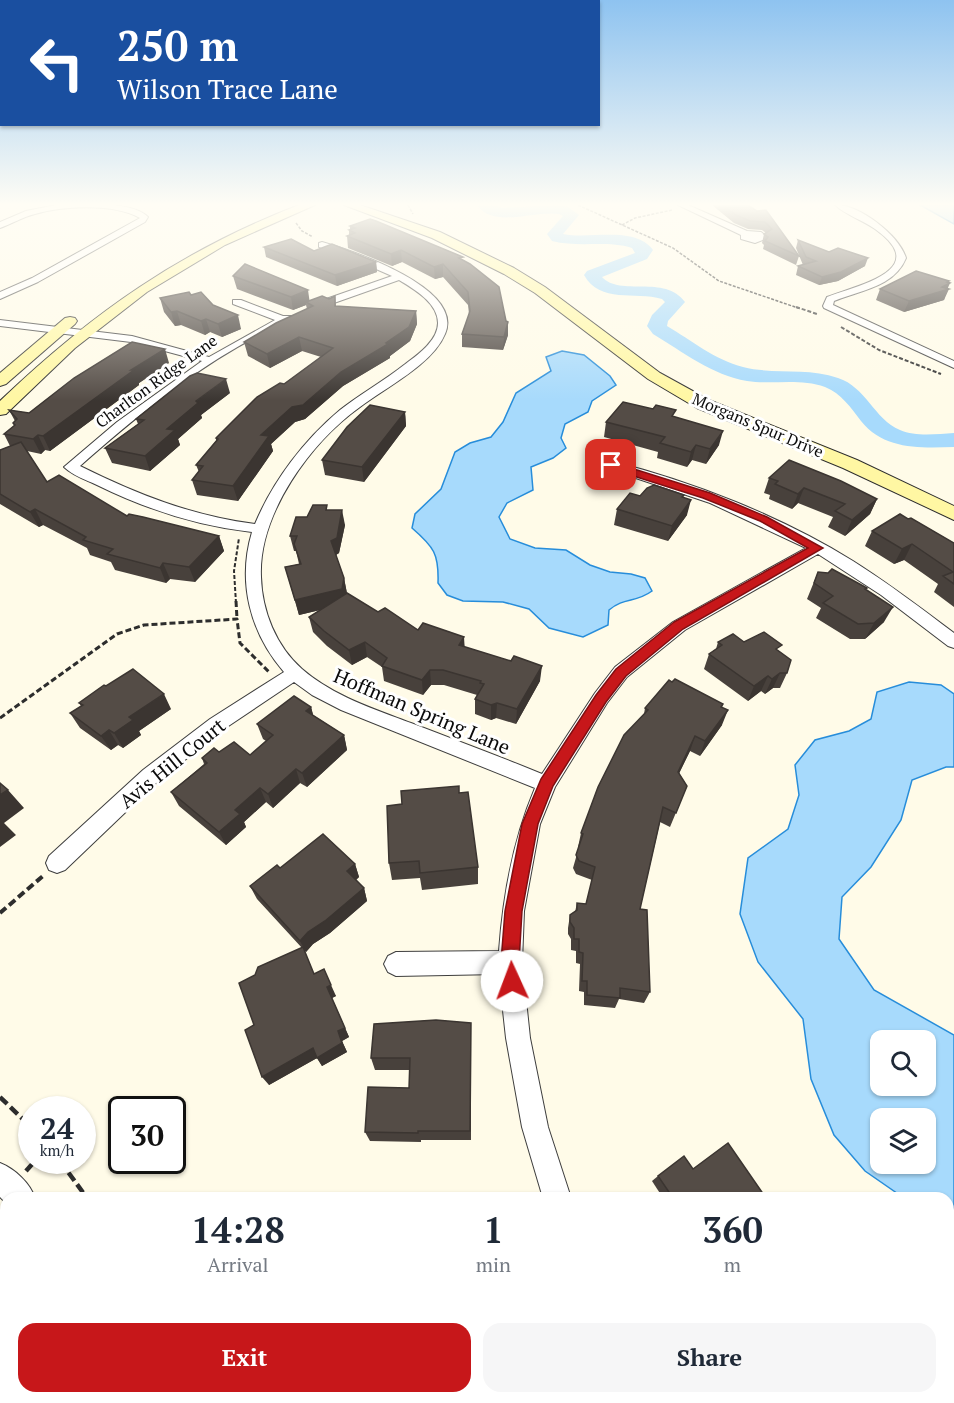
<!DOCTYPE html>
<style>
body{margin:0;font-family:"PT Serif",serif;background:#f6f6f7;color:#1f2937;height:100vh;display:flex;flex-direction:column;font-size:22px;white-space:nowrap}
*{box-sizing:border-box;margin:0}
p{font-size:20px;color:#747a83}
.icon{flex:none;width:33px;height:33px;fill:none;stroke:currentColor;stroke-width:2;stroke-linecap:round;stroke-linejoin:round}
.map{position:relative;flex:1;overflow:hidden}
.details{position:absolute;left:0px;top:1192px;width:954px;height:212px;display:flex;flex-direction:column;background:#fff;border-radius:18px 18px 0 0;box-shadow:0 2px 4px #0004}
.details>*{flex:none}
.guide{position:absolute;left:0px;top:0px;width:600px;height:126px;box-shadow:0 2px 4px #0004;background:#1a4fa0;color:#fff;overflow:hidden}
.tools{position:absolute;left:870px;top:1030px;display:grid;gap:12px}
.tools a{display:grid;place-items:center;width:66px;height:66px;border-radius:12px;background:#fff;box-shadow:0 2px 4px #0004;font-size:30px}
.speed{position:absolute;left:18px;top:1096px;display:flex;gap:12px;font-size:30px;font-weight:700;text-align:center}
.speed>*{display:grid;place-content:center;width:78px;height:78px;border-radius:50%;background:#fff;box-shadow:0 2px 4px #0004;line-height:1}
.speed small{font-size:15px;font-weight:400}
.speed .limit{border:3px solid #111;border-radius:9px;background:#fff;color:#111}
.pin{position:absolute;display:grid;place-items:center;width:51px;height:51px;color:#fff;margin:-26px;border-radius:12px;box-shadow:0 3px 9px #0006}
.me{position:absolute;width:66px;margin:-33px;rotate:358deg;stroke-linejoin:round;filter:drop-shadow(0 0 4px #0008)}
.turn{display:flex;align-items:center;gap:21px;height:126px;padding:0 18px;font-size:27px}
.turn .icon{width:78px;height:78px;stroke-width:2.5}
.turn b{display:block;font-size:42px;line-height:51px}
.eta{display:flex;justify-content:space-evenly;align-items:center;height:102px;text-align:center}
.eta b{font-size:36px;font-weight:600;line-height:42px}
.cta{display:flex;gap:12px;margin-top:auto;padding:12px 18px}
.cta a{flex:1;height:69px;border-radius:18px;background:#c7171a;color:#fff;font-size:24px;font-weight:600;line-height:69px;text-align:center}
.cta a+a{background:#f6f6f7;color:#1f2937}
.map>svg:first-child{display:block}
</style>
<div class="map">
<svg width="954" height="1403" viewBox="0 0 954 1403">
<rect width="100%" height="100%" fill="#fffbe8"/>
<g fill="#a7dafc" stroke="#278dda" stroke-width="1.5" fill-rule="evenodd">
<path d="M920,205H954V224Z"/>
<path d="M562,351L584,355L610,376L616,385L592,401L588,412L565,424L561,438L566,448L553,458L531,467L533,490L507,503L499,517L510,539L535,548L566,550L590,565L610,572L631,574L645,578L652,591C636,603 624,597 609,610L608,625L583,637L549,628L529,609L503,602L463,601L447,595L438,583C439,554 434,547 412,528L415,514L441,489L455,452L470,443L491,437L503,422L516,393L551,371L546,357Z"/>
<path d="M909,682L941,685L954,694V767H946L912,780L901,820L871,867L842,897L839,939L874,990L954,1035V1224L948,1222V1198H904L865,1171L834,1135L811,1079L803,1019L758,962L740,914L748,858L788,829L799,795L795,765L815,740L849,731L871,719L877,692ZM880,1041H926V1086H880ZM880,1119H926V1164H880Z"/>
</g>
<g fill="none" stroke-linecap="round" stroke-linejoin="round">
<path fill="#a7dafc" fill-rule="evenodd" d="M477,205H494L502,208L558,205L568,207L579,215L563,234C590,240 634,225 653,250L647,259L602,277C620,297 665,274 685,302L668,321L667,326C691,340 715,360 743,367C774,375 807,367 838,378C866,387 874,419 900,430C916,437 937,434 954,433V447C920,448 884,450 861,421C851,408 841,393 825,387C800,378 772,385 747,381C712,375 683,352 653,334L647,326L652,315L665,302L662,299C635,291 600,304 584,275L587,271L635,253L632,248C607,240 579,248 552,241L547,234L563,216L559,214C534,210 494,229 477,205Z"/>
<defs>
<g id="street">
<path d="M56,205C80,205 131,200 148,217L145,222L38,282L0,299V292L32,278L140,218C113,203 63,206 35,214C22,217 12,224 0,228V222L26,211Z"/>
<path d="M678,205H688L747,231L761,232L768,238L755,243L741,239V235Z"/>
<path d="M835,205C859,204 899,235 906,258C894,287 861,290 834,301L833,305L954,361V368L824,308L823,306L827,297C858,285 933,270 875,229C862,220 846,215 835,205Z"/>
<path d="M322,242C353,251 465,288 445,334C433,364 385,388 360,407C311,442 258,514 261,577C262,611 276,646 302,669C333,696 374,709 411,723C455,740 499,756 542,774L595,693L615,667L673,622L806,548L710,503L606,468L604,465L611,461C694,482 780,516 853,561C888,583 921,608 954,633V648L948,646L881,595L818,554L685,630L627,677L607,703L555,787L540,824L524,911L522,962L530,1038L548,1127L571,1198H543L522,1127L506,1038L499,974L396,976L388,972L384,964L388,956L396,952L499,951C503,895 513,840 535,788L341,710L312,695L294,682L224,729L157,782L65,870L57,873L49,870L46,863L49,856L143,770L210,719L284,672C250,633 237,582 252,532C197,526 146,509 97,485C86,480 72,475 64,467L117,422L202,361L131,342L0,326V320L132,336L209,357L275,320L233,304V300H241L283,316H291L292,318L288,322C214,352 139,414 80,466C136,494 192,516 255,524C273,481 304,440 340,410C360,394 384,381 404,365C416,356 438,341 438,323C438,303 414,289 399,280L317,309H309V305L392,276L351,258L319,247V243Z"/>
<path d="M0,1163C15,1169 30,1183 35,1198H6V1203L0,1197Z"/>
<path d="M81,1398H114L112,1403H79Z"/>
<path d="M637,1398H670L672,1403H639Z"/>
</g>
<g id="secondary">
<path d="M299,205H315L225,245L147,292L75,348L6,414L0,415V401C92,313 180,251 299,205Z"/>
<path d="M344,205H360L440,232L514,268L545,287L660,373L709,400L857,460L954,506V520L843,468L697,408L648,379L535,293L504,274L432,238Z"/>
<path d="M70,317L75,318L77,321L75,324L6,384L0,386V373L65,318Z"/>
</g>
</defs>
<use href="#street" stroke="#3e3e3e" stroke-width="2"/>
<use href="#secondary" stroke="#2d2d2d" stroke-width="2"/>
<g stroke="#2d2d2d" stroke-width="1.5" stroke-dasharray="3 1.5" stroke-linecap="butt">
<path d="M408,205L413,214"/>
<path d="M578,205L673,248L719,281L801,309"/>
<path d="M296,223L302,231L313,237"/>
<path d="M622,225L635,218L672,210"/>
</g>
<g stroke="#2d2d2d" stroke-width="2" stroke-dasharray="4 2" stroke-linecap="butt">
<path d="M796,307L817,314"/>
<path d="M841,327L879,350L941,374"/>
<path d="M236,603L234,571L239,538"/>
</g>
<g stroke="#2d2d2d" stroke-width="3" stroke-dasharray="6 3" stroke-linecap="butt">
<path d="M236,601L237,619"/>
<path d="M0,718L117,634L144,625L237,619L240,643L270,673"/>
</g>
<path stroke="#2d2d2d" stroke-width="4" stroke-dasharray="8 4" stroke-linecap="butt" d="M0,913L44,875"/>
<g stroke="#2d2d2d" stroke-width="4.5" stroke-dasharray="10 4.5" stroke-linecap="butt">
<path d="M0,1097L32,1128"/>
<path d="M60,1161L87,1198"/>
<path d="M26,1171L35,1161"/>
<path d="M194,1398L197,1403"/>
</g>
<use href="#street" fill="#fff" fill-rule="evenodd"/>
<use href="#secondary" fill="#fff7a3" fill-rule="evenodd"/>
</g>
<g fill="#48413c">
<path d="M712,205H748L799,256L796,265L763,249L764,245L762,243L764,234L766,233L762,230L748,229L734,223Z"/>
<path d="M350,226L463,260L508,335L503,350L462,347V334L469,314L468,305L443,277L435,279L402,262L392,266L348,248L347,236L349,235V230H350Z"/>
<path d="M798,240L865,266L838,281L819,285L796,275L798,266L803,265L796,248Z"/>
<path d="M264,247L314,251L376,262L377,272L337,286L266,257Z"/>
<path d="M233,276L310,301L329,299L335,296L336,306L416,311L417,324L410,341L390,356V358L343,386L305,419L295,422L271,444L273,451L238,501L197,495L192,480L199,472L196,465L216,441V438L284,384L321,357L302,351L270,368L248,356L244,342L307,309L306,305L293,310L237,289Z"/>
<path d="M948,282L944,300L904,312L876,300L880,289Z"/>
<path d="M191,295L213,305L241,329L222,337L210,332L205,335L181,325L175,326L164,312L160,298Z"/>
<path d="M169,363L139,383V385L50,451L45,450L41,454L27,451L47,482L127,516L219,536L224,551L195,582L170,579L166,583L115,570L111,562L90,555L87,548L43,525L39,527L0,504V450L10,446L4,434L14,426L13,423L15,421L9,410L29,413Z"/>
<path d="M230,393L201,415L202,418L178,439L180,445L150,471L112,463L105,448L138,424L136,419Z"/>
<path d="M405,412L406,426L364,482L325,475L322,460Z"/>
<path d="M674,416L719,445L706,464L692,460L687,467L657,458L658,452L604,437L606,422Z"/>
<path d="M769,478L877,499L870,514L845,536L828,527L833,517L798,503L792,509L769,499L770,495L764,493Z"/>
<path d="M684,495L683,497L687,515L668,541L614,525L617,509L640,496Z"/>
<path d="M328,510L345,525L339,553L336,555L344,578L347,593L378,612L418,630L464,647L540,681L516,724L496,718L491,720L475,714V699L477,695L444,685H431L423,695L384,681L382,667L367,657L352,665L327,646L313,632L309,617L320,610L299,615L285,567L299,564L296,551H294L290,536L307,517Z"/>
<path d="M872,531L954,543V607L934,592L938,584L904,560L894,564L865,546Z"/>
<path d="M818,572L867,588L866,590L884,622L865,639H850L816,618L821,608L807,599Z"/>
<path d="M718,642H744L779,651L787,673L780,688H773L765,694L761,691L748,701L704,669L709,654L716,649Z"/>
<path d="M79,703L171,709L139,731L141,735L123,748L118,745L111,750L80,728L70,713L81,706Z"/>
<path d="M723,704L722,707V725L700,756L690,751L679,773L687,786L670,827L660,822L640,909L650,992L644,1003L619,999L615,1008L584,1005V992L579,991L580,964L576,963V951L571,950V939L568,934V928L570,915L575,912L577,903L586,904L592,880L576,874L573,868L579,847H578L581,833L644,714L645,708Z"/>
<path d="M311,707L313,715L344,735L347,750L307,787L300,783L273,808L266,802L244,822L246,827L226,845L179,806L171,792L204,764L202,758L219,752L250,755L266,741L263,739L257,724Z"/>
<path d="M459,793L478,867V884L422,890L420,878L392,880L389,863L402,804Z"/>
<path d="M355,864L359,877L356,880L364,888L367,901L330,933L313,944L306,952L304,950L314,974L336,996L332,998L349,1037L342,1041L347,1052L322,1066L317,1058L269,1085L255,975L302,948L257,899L250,886L280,868Z"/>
<path d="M471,1023V1140H421V1142L370,1141L365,1132L409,1088L410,1070H375L371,1058Z"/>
<path d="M693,1169L766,1198H663L652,1181L658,1176Z"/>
<path d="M948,1378L954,1379V1403H930L932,1398H948Z"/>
</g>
<g fill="#3b3531">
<path d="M401,250L402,262L392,266L391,254Z"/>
<path d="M868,258L865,266L838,281L819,285L822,277Z"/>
<path d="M376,262L377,272L337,286L335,275Z"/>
<path d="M443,264V277L435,279L434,267Z"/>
<path d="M949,281L947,284L950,283L947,290L949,289L944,300L904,312L909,301L942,287Z"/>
<path d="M308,290L310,304L306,302V305L293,310L291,297Z"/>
<path d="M177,311L181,325L175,326L171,312Z"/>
<path d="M416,311L417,324L410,341L390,356V358L343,386L305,419L295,422L271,444L273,451L238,501L233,486L261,435L292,407L341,372L386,343Z"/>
<path d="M238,315L241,329L222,337L218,324Z"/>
<path d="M206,319L210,332L205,335L201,321Z"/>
<path d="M508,322V335L503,350L504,337Z"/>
<path d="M299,337L302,351L270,368L267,354Z"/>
<path d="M165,349L169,363L139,383V385L50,451L43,436L131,370Z"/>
<path d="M226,379L230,393L201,415L202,418L178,439L180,445L150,471L145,456L167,429L196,401Z"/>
<path d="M405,412L406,426L364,482L362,467Z"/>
<path d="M723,431L719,445L706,464L710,449Z"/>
<path d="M38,435L45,450L41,454L33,439Z"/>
<path d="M696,445L692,460L687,467L691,452Z"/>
<path d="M804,488L798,503L792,509L798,494Z"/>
<path d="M877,499L870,514L845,536L852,520Z"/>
<path d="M691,500L687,515L668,541L672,526Z"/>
<path d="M35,509L43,525L39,527L30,512Z"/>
<path d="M342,510L345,525L339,553L334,556L331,541Z"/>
<path d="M219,536L224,551L195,582L189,567Z"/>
<path d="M912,544L904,560L894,564L902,549Z"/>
<path d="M163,563L170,579L166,583L160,568Z"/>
<path d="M344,578L347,594L345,604L299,615L295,600Z"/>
<path d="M893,607L884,622L865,639L874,623Z"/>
<path d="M464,637L465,652L459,645Z"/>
<path d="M365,642L367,657L352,665L349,650Z"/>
<path d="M542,666L540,681L516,724L517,709Z"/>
<path d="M430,670L431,685L423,695L422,680Z"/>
<path d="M780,673L773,688L765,694L772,679Z"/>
<path d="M768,676L761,691L748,701L754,686Z"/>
<path d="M164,694L171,709L139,731L141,735L123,748L114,733L129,717Z"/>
<path d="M497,703L496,718L491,720V705Z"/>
<path d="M311,707L315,722L306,711Z"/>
<path d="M728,710L722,725L700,756L705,741Z"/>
<path d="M109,730L118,745L111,750L101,736Z"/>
<path d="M344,735L347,750L307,787L302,773Z"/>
<path d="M695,736L690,751L673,786L678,772Z"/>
<path d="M296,769L300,783L273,808L268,794Z"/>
<path d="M260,788L266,802L244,822L246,827L226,845L219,832L235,810Z"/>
<path d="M8,790L24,808L4,823L16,835L0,847V795Z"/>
<path d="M355,864L359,877L351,884L347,871Z"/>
<path d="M364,888L367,901L330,933L313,944L306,952L300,941L308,932Z"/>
<path d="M331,985L336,996L332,998L327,987Z"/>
<path d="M345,1028L349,1037L342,1041L347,1052L322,1066L317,1058L269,1085L262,1077Z"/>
<path d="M0,1312H6V1339L0,1331Z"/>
<path d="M6,1370V1398L3,1403H0V1378Z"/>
</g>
<g fill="#544c46" stroke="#3b3531" stroke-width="1.5">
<path d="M723,205H748L757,211L766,210L799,256L765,241L768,237L764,234L772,229L765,222L750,221L736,215Z"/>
<path d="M370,219L376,221L463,257L459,258L470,264L499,287L506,321L508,322L504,337L462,334L470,311L468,292L443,264L434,267L401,250L391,254L347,236L355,233L349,230L355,228L350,226Z"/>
<path d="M291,239L314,251L332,244L376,262L335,275L264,247Z"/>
<path d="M798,240L829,252L838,248L868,258L841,272L822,277L798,266L816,261L806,257Z"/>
<path d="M245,264L308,290L291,297L233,276Z"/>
<path d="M916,271L949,281L947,282L950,283L942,287L949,289L909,301L880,289Z"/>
<path d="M189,292L191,295L201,292L213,305L238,315L218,324L206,319L201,321L177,311L171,312L160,298Z"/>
<path d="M322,296L329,299L335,296V306L416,311L409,327L386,343L388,344L341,372L303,405L292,407L261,435L269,436L233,486L192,480L203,466L196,465L218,439L216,438L257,397L280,383L284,384L333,348L299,337L267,354L244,342L276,323L313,306L306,302Z"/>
<path d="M132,342L165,349L131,370H134L43,436L38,435L33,439L4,434L15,425L13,423L17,419L9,410L29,413L74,378Z"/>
<path d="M197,373L226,379L196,401L198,403L167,429L175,430L145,456L105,448L144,420L136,419L190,376Z"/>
<path d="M623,402L653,409L656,405L676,410L672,416L723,431L710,449L696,445L691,452L660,443L665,437L606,422Z"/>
<path d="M370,405L405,412L362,467L322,460L347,427Z"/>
<path d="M21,442L47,482L59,475L127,516L129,514L143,517L219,536L189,567L163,563L160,568L107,554L113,549L83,540L86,537L35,509L30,512L0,494V450Z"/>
<path d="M789,460L841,481L877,499L852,520L835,511L845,504L804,488L798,494L775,484L778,481L769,478Z"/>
<path d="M654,485L684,495L682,497L691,500L672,526L617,509L630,493L640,496L647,488Z"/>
<path d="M313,505H327L326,510H342L337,538L331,541L344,578L342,589L295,600L285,567L301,564L294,544L297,536H290L296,517H307Z"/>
<path d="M900,514L908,519L911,518L954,543V584L943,576L953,572L912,544L902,549L872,531Z"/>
<path d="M832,569L867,588L865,589L893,607L874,623L858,624L823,603L833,596L814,583L818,572L828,573Z"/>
<path d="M347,593L378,612L385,608L418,630L423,623L464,637L459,645L511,661L514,656L542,666L517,709L497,703L491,705L475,699L484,684L480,683L481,681L443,670H430L422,680L382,666L387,658L365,642L349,650L324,631L309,617Z"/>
<path d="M764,632L782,645L776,649L791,660L787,673H780L772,679L768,676L754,686L709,654L722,645L718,642L733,634L744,642Z"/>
<path d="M133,669L164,694L129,717L133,720L114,733L109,730L101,736L70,713L83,705L79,703L104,685L106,686Z"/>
<path d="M675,679L723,704L721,707L728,710L705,741L695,736L678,772L687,786L676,813L663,807L640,909L647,910L650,992L620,988V998L587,995V981H582L583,953L579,952V939H574V928L570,922V915L577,910V903L586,904L595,867L579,861L576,855L583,834L581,833L598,787L624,735L648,710L645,708L669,680L672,682Z"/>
<path d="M294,696L311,707L306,711L344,735L302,773L296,769L268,794L260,788L235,810L240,814L219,832L171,792L207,763L202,758L214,748L219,752L234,742L250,755L273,735L257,724Z"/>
<path d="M0,783L8,790L0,795Z"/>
<path d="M459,786V793L468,792L478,867L420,873L419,861L389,863L387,806L402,804L401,791Z"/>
<path d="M323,834L355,864L347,871L364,888L325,921L308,932L300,941L250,886L277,865L280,868Z"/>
<path d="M303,947L314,974L324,969L331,985L327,987L345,1028L338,1031L342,1043L317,1058L313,1048L262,1077L245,1030L254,1025L239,983L255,975L258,967Z"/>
<path d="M436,1020L471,1023L470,1131H418V1133L365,1132L368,1087L409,1088L410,1058H371L374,1024Z"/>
<path d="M728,1143L766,1198H673L658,1176L684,1156L693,1169Z"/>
<path d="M0,1331L6,1339V1370L0,1378Z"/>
</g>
<linearGradient id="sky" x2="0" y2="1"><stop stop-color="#8ec3f0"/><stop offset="0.51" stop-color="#fffdf5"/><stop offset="1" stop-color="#fffdf5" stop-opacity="0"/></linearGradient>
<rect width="954" height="401" fill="url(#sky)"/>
<path fill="#c7171a" stroke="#810f11" stroke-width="1.5" d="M608,463H615L710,493L767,517L823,548L683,629L626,676L606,702L553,786L538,824L522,911L519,962L521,981L518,987L512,990L506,987L501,962L505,911L522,824L541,779L596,695L616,669L674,622L808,548L760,521L703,498L608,468Z"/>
<g text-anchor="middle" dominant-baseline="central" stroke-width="6" stroke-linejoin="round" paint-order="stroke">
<g font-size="16" fill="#0b0b0b" stroke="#fff">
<text transform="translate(156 381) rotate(-36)">Charlton Ridge Lane</text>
<text transform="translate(758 425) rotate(23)">Morgans Spur Drive</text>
</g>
<g font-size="20" fill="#0b0b0b" stroke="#fff">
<text transform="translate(422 711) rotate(23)">Hoffman Spring Lane</text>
<text transform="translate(172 763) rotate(-39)">Avis Hill Court</text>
</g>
</g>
</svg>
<div class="tools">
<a><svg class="icon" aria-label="search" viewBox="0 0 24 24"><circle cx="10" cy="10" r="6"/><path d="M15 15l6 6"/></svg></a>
<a><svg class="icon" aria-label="layers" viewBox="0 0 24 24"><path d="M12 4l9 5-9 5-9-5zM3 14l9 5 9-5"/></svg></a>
</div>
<div class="speed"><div>24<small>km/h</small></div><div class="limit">30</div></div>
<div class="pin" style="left:611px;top:465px;background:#d93025"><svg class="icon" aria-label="arrive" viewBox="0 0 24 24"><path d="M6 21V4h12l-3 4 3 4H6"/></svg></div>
<svg class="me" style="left:512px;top:981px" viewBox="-20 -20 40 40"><circle r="19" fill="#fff"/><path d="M0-13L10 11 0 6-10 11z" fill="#c7171a"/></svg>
<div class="guide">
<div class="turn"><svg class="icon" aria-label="left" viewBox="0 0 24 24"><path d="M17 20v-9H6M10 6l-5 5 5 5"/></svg><div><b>250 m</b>Wilson Trace Lane</div></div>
</div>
<section class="details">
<div class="eta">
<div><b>14:28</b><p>Arrival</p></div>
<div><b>1</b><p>min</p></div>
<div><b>360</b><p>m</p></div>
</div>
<div class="cta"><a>Exit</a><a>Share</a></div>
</section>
</div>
